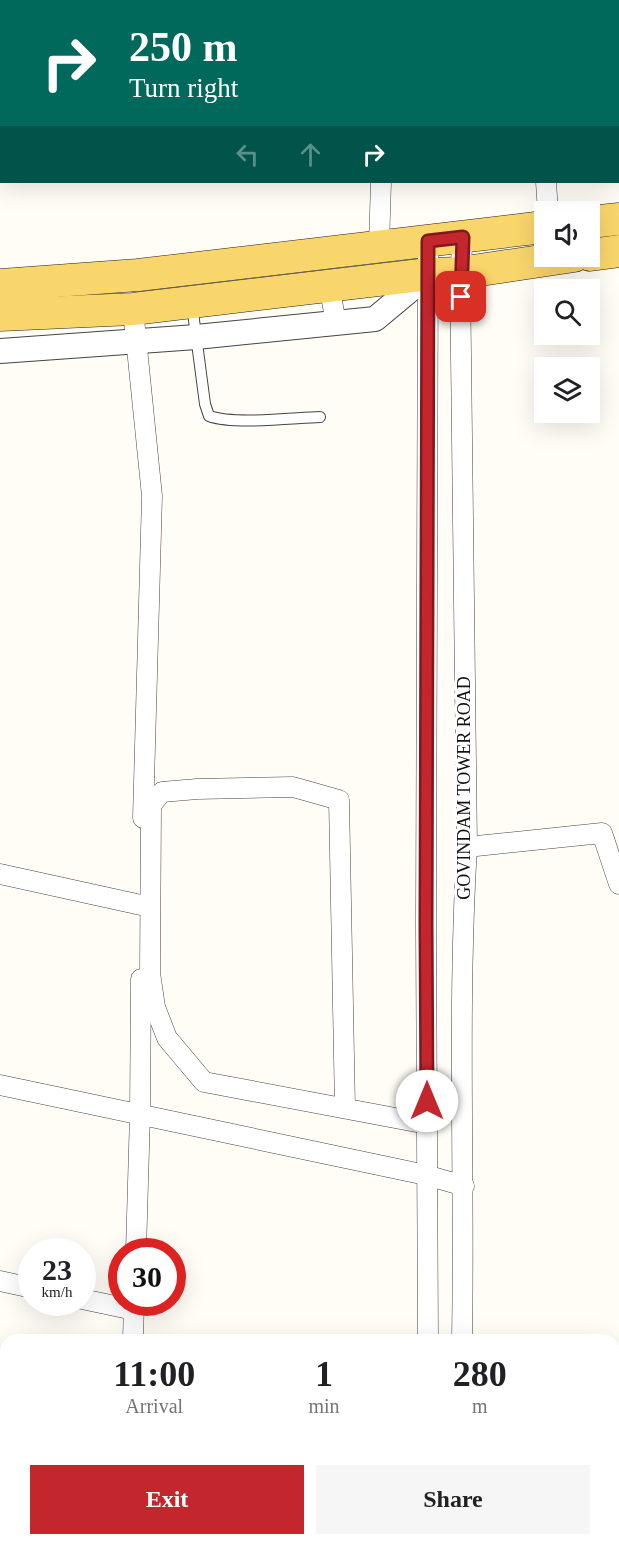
<!DOCTYPE html>
<style>
body{margin:0;font-family:Georgia,serif;background:#f6f6f6;color:#202124;height:100vh;display:flex;flex-direction:column;font-size:22px;white-space:nowrap}
*{box-sizing:border-box;margin:0}
p{font-size:20px;color:#757577}
.icon{flex:none;width:33px;height:33px;fill:none;stroke:currentColor;stroke-width:2;stroke-linecap:round;stroke-linejoin:round}
.map{position:relative;flex:1;overflow:hidden}
.sheet{position:absolute;left:0px;top:1334px;width:620px;height:212px;display:flex;flex-direction:column;background:#fff;border-radius:18px 18px 0 0;box-shadow:0 6px 24px #0002}
.sheet>*{flex:none}
.guide{position:absolute;left:0px;top:0px;width:620px;height:183px;box-shadow:0 6px 24px #0002;background:#00695c;color:#fff;overflow:hidden}
.tools{position:absolute;left:534px;top:201px;display:grid;gap:12px}
.tools a{display:grid;place-items:center;width:66px;height:66px;border-radius:0px;background:#fff;box-shadow:0 6px 24px #0002;font-size:30px}
.speed{position:absolute;left:18px;top:1238px;display:flex;gap:12px;font-size:30px;font-weight:700;text-align:center}
.speed>*{display:grid;place-content:center;width:78px;height:78px;border-radius:50%;background:#fff;box-shadow:0 6px 24px #0002;line-height:1}
.speed small{font-size:15px;font-weight:400}
.speed .limit{border:9px solid #d22;background:#fff;color:#111}
.pin{position:absolute;display:grid;place-items:center;width:51px;height:51px;color:#fff;margin:-26px;border-radius:12px;box-shadow:0 3px 9px #0006}
.me{position:absolute;width:66px;margin:-33px;rotate:0deg;stroke-linejoin:round;filter:drop-shadow(0 0 4px #0008)}
.turn{display:flex;align-items:center;gap:21px;height:126px;padding:0 30px;font-size:27px}
.turn .icon{width:78px;height:78px;stroke-width:2.5}
.turn b{display:block;font-size:42px;line-height:51px}
.lanes{display:flex;align-items:center;height:57px;padding:0 30px;background:#0003;justify-content:center;gap:30px;direction:ltr}
.lanes .off{opacity:.35}
.eta{display:flex;justify-content:space-evenly;align-items:center;height:102px;text-align:center}
.eta b{font-size:36px;font-weight:700;line-height:42px}
.action{display:flex;gap:12px;margin-top:auto;padding:12px 30px}
.action a{flex:1;height:69px;border-radius:0px;background:#c4262e;color:#fff;font-size:24px;font-weight:700;line-height:69px;text-align:center}
.action a+a{background:#f6f6f6;color:#202124}
.map>svg:first-child{display:block}
</style>
<div class="map">
<svg width="619" height="1544" viewBox="0 0 619 1544">
<rect width="100%" height="100%" fill="#fffdf5"/>
<g fill="none" stroke-linecap="round" stroke-linejoin="round">
<defs>
<path id="service" d="M192,305L205,404L209,416C234,425 292,418 320,417"/>
<g id="minor">
<path d="M533,0V2"/>
<path d="M546,182L548,212"/>
<path d="M379,246L381,182"/>
<path d="M329,285L336,323"/>
<path d="M133,309L152,496L143,818"/>
<path d="M467,847L602,833L619,884"/>
<path d="M0,874L141,905"/>
<path d="M0,1085L426,1175L464,1186"/>
<path d="M345,1108L339,800L293,787L197,789L162,792L151,805L150,973L155,1007L167,1038L204,1082L427,1124"/>
<path d="M136,1251L140,1114L141,979"/>
<path d="M0,1281L32,1288"/>
<path d="M82,1299L134,1310"/>
<path d="M133,1340L134,1302"/>
<path d="M428,1340L426,924L428,241"/>
<path d="M462,1340C465,1176 457,1011 467,847L460,273L463,237"/>
<path d="M614,1430H619"/>
<path d="M461,1539V1544"/>
<path d="M127,1544V1539"/>
<path d="M427,1544V1539"/>
</g>
<path id="tertiary" d="M0,351L196,337L375,319L429,274"/>
<g id="primary">
<path d="M590,222L619,219"/>
<path d="M590,255L619,251"/>
<path d="M0,285L138,275L544,227"/>
<path d="M0,315L133,309L429,274L460,273L574,256"/>
</g>
</defs>
<use href="#service" stroke="#444" stroke-width="12"/>
<use href="#minor" stroke="#444" stroke-width="21"/>
<use href="#tertiary" stroke="#444" stroke-width="26"/>
<use href="#primary" stroke="#222" stroke-width="33"/>
<use href="#service" stroke="#fff" stroke-width="10"/>
<use href="#minor" stroke="#fff" stroke-width="20"/>
<use href="#tertiary" stroke="#fff" stroke-width="24"/>
<use href="#primary" stroke="#f9d66b" stroke-width="32"/>
</g>
<g fill="none" stroke-linecap="round" stroke-linejoin="round">
<defs>
<path id="route" d="M427,1101L426,924L428,241L463,237L461,297"/>
</defs>
<use href="#route" stroke="#7f191e" stroke-width="15"/>
<use href="#route" stroke="#c4262e" stroke-width="10"/>
</g>
<g text-anchor="middle" dominant-baseline="central" stroke-width="6" stroke-linejoin="round" paint-order="stroke">
<g font-size="18" fill="#111" stroke="#fff">
<text transform="translate(464 788) rotate(-90)">GOVINDAM TOWER ROAD</text>
</g>
</g>
</svg>
<div class="tools">
<a><svg class="icon" aria-label="sound" viewBox="0 0 24 24"><path d="M4 9h4l5-4v14l-5-4H4zM17 9q2 3 0 6"/></svg></a>
<a><svg class="icon" aria-label="search" viewBox="0 0 24 24"><circle cx="10" cy="10" r="6"/><path d="M15 15l6 6"/></svg></a>
<a><svg class="icon" aria-label="layers" viewBox="0 0 24 24"><path d="M12 4l9 5-9 5-9-5zM3 14l9 5 9-5"/></svg></a>
</div>
<div class="speed"><div>23<small>km/h</small></div><div class="limit">30</div></div>
<div class="pin" style="left:461px;top:297px;background:#d93025"><svg class="icon" aria-label="arrive" viewBox="0 0 24 24"><path d="M6 21V4h12l-3 4 3 4H6"/></svg></div>
<svg class="me" style="left:427px;top:1101px" viewBox="-20 -20 40 40"><circle r="19" fill="#fff"/><path d="M0-13L10 11 0 6-10 11z" fill="#c4262e"/></svg>
<div class="guide">
<div class="turn"><svg class="icon" aria-label="right" viewBox="0 0 24 24"><path d="M7 20v-9h11M14 6l5 5-5 5"/></svg><div><b>250 m</b>Turn right</div></div>
<div class="lanes"><svg class="icon off" aria-label="left" viewBox="0 0 24 24"><path d="M17 20v-9H6M10 6l-5 5 5 5"/></svg><svg class="icon off" aria-label="ahead" viewBox="0 0 24 24"><path d="M12 20V5M6 11l6-6 6 6"/></svg><svg class="icon" aria-label="right" viewBox="0 0 24 24"><path d="M7 20v-9h11M14 6l5 5-5 5"/></svg></div>
</div>
<section class="sheet">
<div class="eta">
<div><b>11:00</b><p>Arrival</p></div>
<div><b>1</b><p>min</p></div>
<div><b>280</b><p>m</p></div>
</div>
<div class="action"><a>Exit</a><a>Share</a></div>
</section>
</div>
